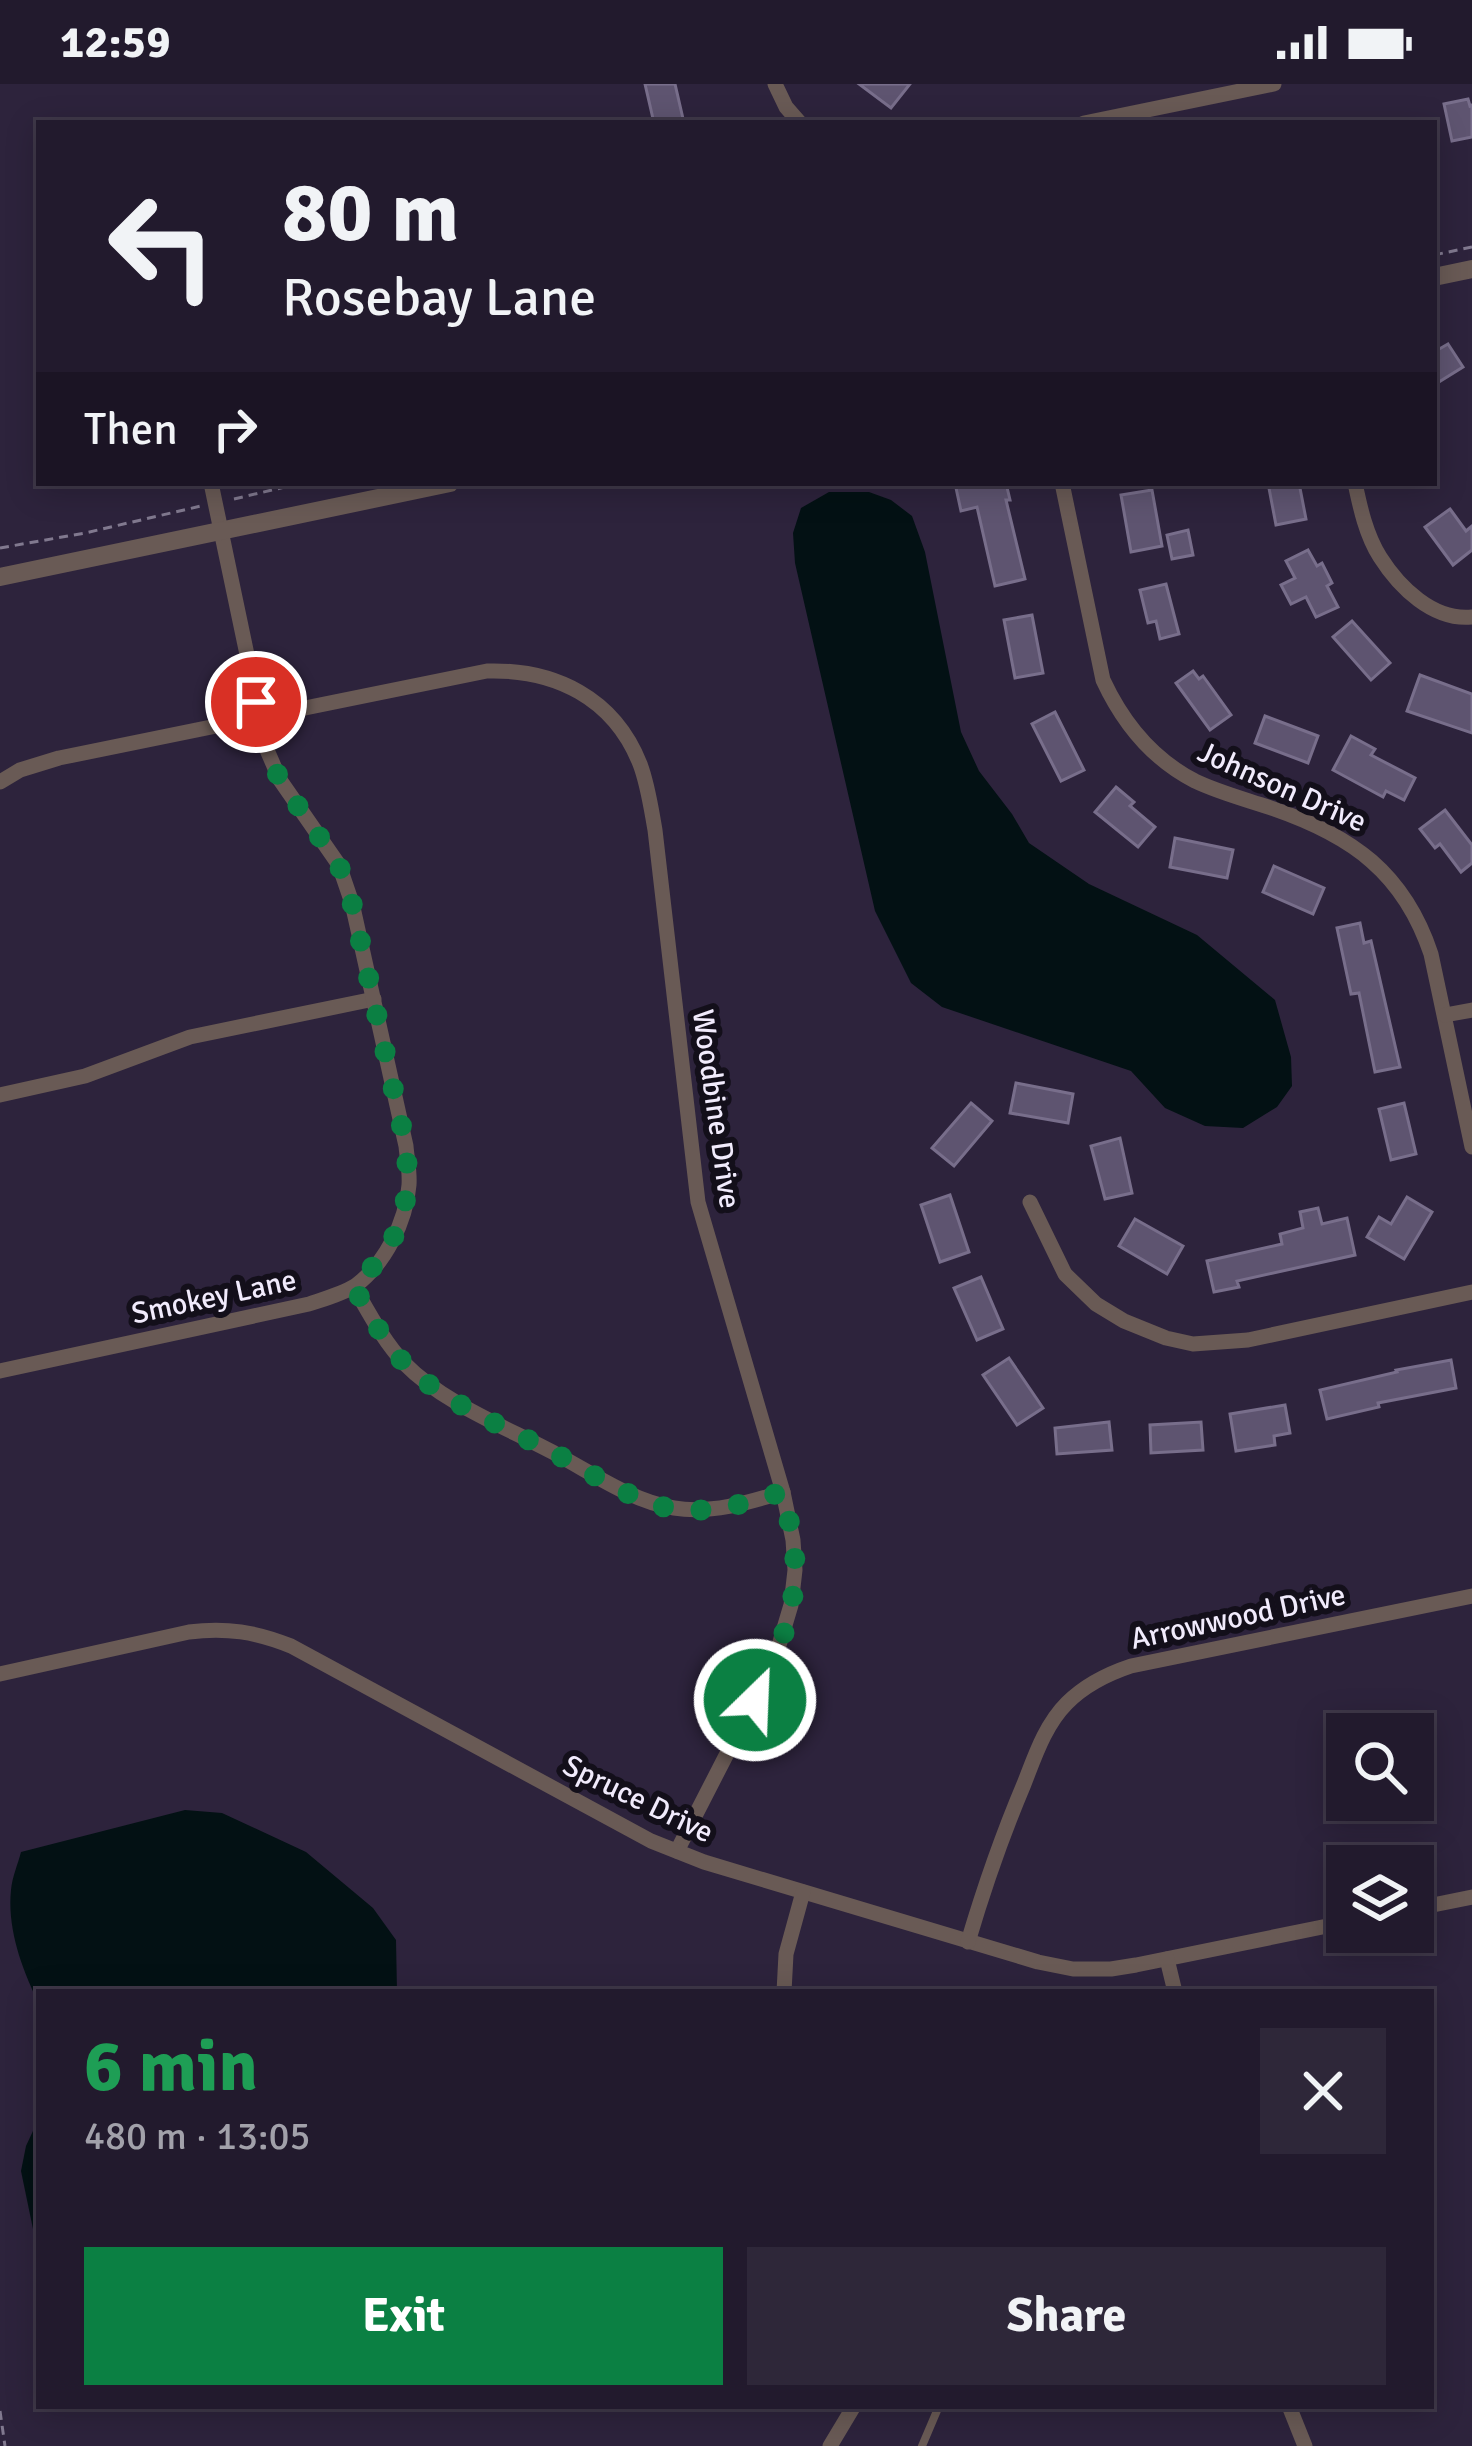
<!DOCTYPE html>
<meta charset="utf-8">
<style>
body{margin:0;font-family:Signika,sans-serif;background:#2e2739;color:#f1f3f6;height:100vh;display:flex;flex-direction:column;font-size:45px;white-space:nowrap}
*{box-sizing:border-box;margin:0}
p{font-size:39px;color:#a2a1aa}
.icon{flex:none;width:66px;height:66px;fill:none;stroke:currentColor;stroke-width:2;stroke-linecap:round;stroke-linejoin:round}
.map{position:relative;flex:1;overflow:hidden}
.drawer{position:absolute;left:36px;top:1905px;width:1398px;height:420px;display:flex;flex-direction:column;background:#221a2d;border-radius:0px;box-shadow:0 6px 30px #0003,0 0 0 3px #3f3849}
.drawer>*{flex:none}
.hud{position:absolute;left:36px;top:36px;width:1401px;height:366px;border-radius:0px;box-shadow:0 6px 30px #0003,0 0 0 3px #3f3849;background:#221a2d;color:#f1f3f6;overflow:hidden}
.controls{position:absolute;left:1326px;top:1629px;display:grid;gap:24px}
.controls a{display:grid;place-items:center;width:108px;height:108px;border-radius:0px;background:#221a2d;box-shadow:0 6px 30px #0003,0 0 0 3px #3f3849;font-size:60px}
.pin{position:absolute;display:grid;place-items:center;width:102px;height:102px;color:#fff;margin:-51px;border:6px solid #fff;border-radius:50%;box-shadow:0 3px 12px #0007}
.me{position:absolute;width:132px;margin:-66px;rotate:24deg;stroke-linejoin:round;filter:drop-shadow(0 0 9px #0008)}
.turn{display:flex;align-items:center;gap:42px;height:252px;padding:0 48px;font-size:54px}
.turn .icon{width:156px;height:156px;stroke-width:2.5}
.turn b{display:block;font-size:84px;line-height:102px}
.then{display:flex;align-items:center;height:114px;padding:0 48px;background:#0003;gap:24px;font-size:45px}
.round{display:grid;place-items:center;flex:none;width:126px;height:126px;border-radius:0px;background:#2e2739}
.overview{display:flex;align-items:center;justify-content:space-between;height:204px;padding:0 48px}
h1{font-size:72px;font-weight:700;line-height:90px;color:#1e9e55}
.action{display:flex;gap:24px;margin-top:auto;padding:24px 48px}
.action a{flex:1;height:138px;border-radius:0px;background:#0b8043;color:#fff;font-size:48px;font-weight:700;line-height:138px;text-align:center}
.action a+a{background:#2e2739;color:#f1f3f6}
.status{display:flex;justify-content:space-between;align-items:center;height:84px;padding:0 60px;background:#221a2d;direction:ltr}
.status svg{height:33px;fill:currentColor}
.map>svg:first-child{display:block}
</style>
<div class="status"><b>12:59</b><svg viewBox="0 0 49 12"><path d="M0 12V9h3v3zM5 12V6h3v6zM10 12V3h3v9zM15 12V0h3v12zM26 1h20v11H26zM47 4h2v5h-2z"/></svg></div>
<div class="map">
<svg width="1472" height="2362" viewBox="0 0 1472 2362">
<rect width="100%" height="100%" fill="#2d233c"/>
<g fill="#031114">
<path d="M829,408H869L891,416L912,432L925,468L961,648L979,687L1012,730L1029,759L1089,800L1197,851L1275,916L1291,973L1292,1002L1277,1023L1243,1044L1205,1042L1165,1024L1131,987L942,923L911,899L875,827L795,479L793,449L801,424Z"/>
<path d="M185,1726L222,1729L306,1768L373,1824L396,1856L397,1908H39V1920C22,1885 7,1845 11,1806C12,1793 18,1780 21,1768Z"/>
<path d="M39,2034V2174L21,2087L26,2062Z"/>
</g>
<g fill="#5e5470" stroke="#786e8b" stroke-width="3">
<path d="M645,0H675L684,39H654Z"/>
<path d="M859,0H910L891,24Z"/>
<path d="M1468,15L1470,22L1472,21V53L1452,57L1444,20Z"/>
<path d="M1448,260L1463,283L1434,301V268Z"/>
<path d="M978,399H1006L1010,416H1006L1025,495L995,502L977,423L961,427L956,404Z"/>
<path d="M1268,399H1299L1306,435L1276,441Z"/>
<path d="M1152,406L1162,462L1131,468L1121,411Z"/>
<path d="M1450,425L1466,447L1472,442V466L1453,481L1425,443Z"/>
<path d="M1188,446L1193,471L1172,475L1167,451Z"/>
<path d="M1308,466L1317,482L1322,479L1332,499L1327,502L1338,523L1316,533L1306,513L1291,520L1281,501L1295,494L1286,477Z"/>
<path d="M1166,500L1179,550L1160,555L1156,537L1148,539L1140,506Z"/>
<path d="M1032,531L1043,589L1015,594L1004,536Z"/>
<path d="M1352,537L1390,579L1371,596L1333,553Z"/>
<path d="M1193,587L1199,595L1203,592L1231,631L1210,646L1176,599Z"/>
<path d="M1420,591L1472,610V649L1407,627Z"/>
<path d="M1055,628L1084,686L1061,697L1032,640Z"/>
<path d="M1265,632L1318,652L1308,679L1255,659Z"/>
<path d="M1351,652L1375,665L1371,671L1415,694L1404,716L1386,707L1383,713L1333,686Z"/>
<path d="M1116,703L1134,718L1130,722L1155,743L1138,763L1095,728Z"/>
<path d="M1445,726L1472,761V779L1461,788L1440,760L1435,764L1420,745Z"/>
<path d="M1175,754L1233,766L1227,794L1170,783Z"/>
<path d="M1274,782L1324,804L1313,830L1263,808Z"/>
<path d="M1360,839L1364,859L1371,857L1400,983L1375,988L1359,909L1351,910L1337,844Z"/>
<path d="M1016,999L1073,1010L1068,1039L1010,1029Z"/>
<path d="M971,1019L992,1037L954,1082L932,1064Z"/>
<path d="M1404,1019L1416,1070L1391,1076L1379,1025Z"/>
<path d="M1120,1054L1132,1109L1105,1115L1091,1062Z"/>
<path d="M950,1111L969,1168L940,1178L921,1121Z"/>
<path d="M1407,1113L1432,1128L1404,1175L1367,1153L1379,1133L1391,1140Z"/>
<path d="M1318,1124L1322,1140L1347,1134L1355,1171L1237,1197L1239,1203L1214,1208L1207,1177L1282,1160L1280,1150L1303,1144L1300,1128Z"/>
<path d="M1135,1135L1183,1162L1167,1190L1119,1162Z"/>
<path d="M981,1193L1003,1245L977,1256L954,1204Z"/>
<path d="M1009,1274L1043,1324L1017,1341L983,1291Z"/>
<path d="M1451,1276L1456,1304L1378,1319L1379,1323L1327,1335L1320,1306L1397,1288L1396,1286Z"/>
<path d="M1285,1321L1290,1349L1274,1352L1275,1361L1236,1367L1230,1330Z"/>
<path d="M1109,1338L1112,1366L1057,1370L1055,1344Z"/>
<path d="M1201,1338L1203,1366L1151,1369L1150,1341Z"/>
</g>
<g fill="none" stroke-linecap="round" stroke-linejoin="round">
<g stroke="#81798f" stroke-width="3" stroke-dasharray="9 6" stroke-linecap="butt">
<path d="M1434,171L1472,163"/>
<path d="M234,415L302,399"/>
<path d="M0,464L85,449L201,422"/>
<path d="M0,2327L5,2362"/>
</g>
<path stroke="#695a55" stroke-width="8" d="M922,2362L939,2322"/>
<g stroke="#695a55" stroke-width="15">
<path d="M775,0L786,23L800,39"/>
<path d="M1084,39L1274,0"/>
<path d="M1062,399L1103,596C1123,639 1152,675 1195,697C1220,709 1248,716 1274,725C1352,752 1404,789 1431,870L1472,1063"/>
<path d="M1355,399C1360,423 1366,451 1380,473C1399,503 1433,537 1472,533"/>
<path d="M0,698L20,686L59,674L487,587C555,585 614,614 640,680C648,701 651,724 655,746L698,1118L783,1408L793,1456L795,1486L791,1521L774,1578L677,1767"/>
<path d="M1445,931L1472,926"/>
<path d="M0,1011L85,992L190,953L374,915"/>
<path d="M1030,1118L1065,1190L1096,1220L1124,1237L1166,1254L1193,1260L1248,1256L1472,1208"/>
<path d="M354,1203C369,1229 384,1258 405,1280C443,1319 508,1344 556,1370C592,1389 633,1418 674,1424C711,1430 747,1419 783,1408"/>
<path d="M0,1287L309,1220C324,1215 342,1210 355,1202C385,1180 406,1138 409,1101C410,1088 407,1074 406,1062L352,819L339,781L280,696L267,666L211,399"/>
<path d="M0,1590L189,1548C226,1543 256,1548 291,1562L651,1757L704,1778L1038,1878L1073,1885H1111L1136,1881L1347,1838"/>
<path d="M1413,1825L1472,1813"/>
<path d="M968,1858C984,1804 1002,1752 1024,1700C1035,1672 1045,1641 1067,1619C1085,1601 1107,1590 1131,1582L1472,1512"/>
<path d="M1167,1875L1175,1908"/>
<path d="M784,1908L786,1870L803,1808"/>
<path d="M1289,2322L1305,2362"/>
<path d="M830,2362L854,2322"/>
</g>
<g stroke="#695a55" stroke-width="18">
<path d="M1434,193L1472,185"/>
<path d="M0,493L450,399"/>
</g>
</g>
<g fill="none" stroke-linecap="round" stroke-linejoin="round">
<path stroke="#0b8043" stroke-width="21" stroke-dasharray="0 37.8" d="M256,618L267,666L280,696L339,781L352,819L406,1062C411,1129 401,1155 354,1203C369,1229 384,1258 405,1280C444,1319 508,1344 556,1370C592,1389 633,1418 674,1425C711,1430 747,1419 782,1408C788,1432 795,1456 795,1482C796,1529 776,1575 755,1616"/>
</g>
<g text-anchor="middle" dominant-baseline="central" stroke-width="12" stroke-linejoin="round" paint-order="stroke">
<g font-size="30" fill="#f1ebfc" stroke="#130f1a">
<text transform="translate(1282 703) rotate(24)">Johnson Drive</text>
<text transform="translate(716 1025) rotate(82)">Woodbine Drive</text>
<text transform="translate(214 1213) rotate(-12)">Smokey Lane</text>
<text transform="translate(1238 1533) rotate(-12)">Arrowwood Drive</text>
<text transform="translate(638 1715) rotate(26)">Spruce Drive</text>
</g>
</g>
</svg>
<div class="controls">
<a><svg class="icon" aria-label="search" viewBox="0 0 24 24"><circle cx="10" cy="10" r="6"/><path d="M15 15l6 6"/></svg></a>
<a><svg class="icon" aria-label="layers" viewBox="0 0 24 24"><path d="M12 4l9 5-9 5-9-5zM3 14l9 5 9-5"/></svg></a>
</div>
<div class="pin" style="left:256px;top:618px;background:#d93025"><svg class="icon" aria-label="arrive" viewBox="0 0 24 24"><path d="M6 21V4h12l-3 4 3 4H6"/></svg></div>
<svg class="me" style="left:755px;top:1616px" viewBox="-20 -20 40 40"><circle r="17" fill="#0b8043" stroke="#fff" stroke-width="3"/><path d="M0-11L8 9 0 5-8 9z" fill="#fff"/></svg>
<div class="hud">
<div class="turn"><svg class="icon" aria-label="left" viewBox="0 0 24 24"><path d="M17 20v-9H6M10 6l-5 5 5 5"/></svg><div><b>80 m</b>Rosebay Lane</div></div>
<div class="then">Then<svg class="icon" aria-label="right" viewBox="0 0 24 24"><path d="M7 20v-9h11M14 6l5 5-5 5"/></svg></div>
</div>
<section class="drawer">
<div class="overview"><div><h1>6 min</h1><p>480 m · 13:05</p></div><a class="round"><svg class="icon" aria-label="close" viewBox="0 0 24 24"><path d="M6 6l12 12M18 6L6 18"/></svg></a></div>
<div class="action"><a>Exit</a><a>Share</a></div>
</section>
</div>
